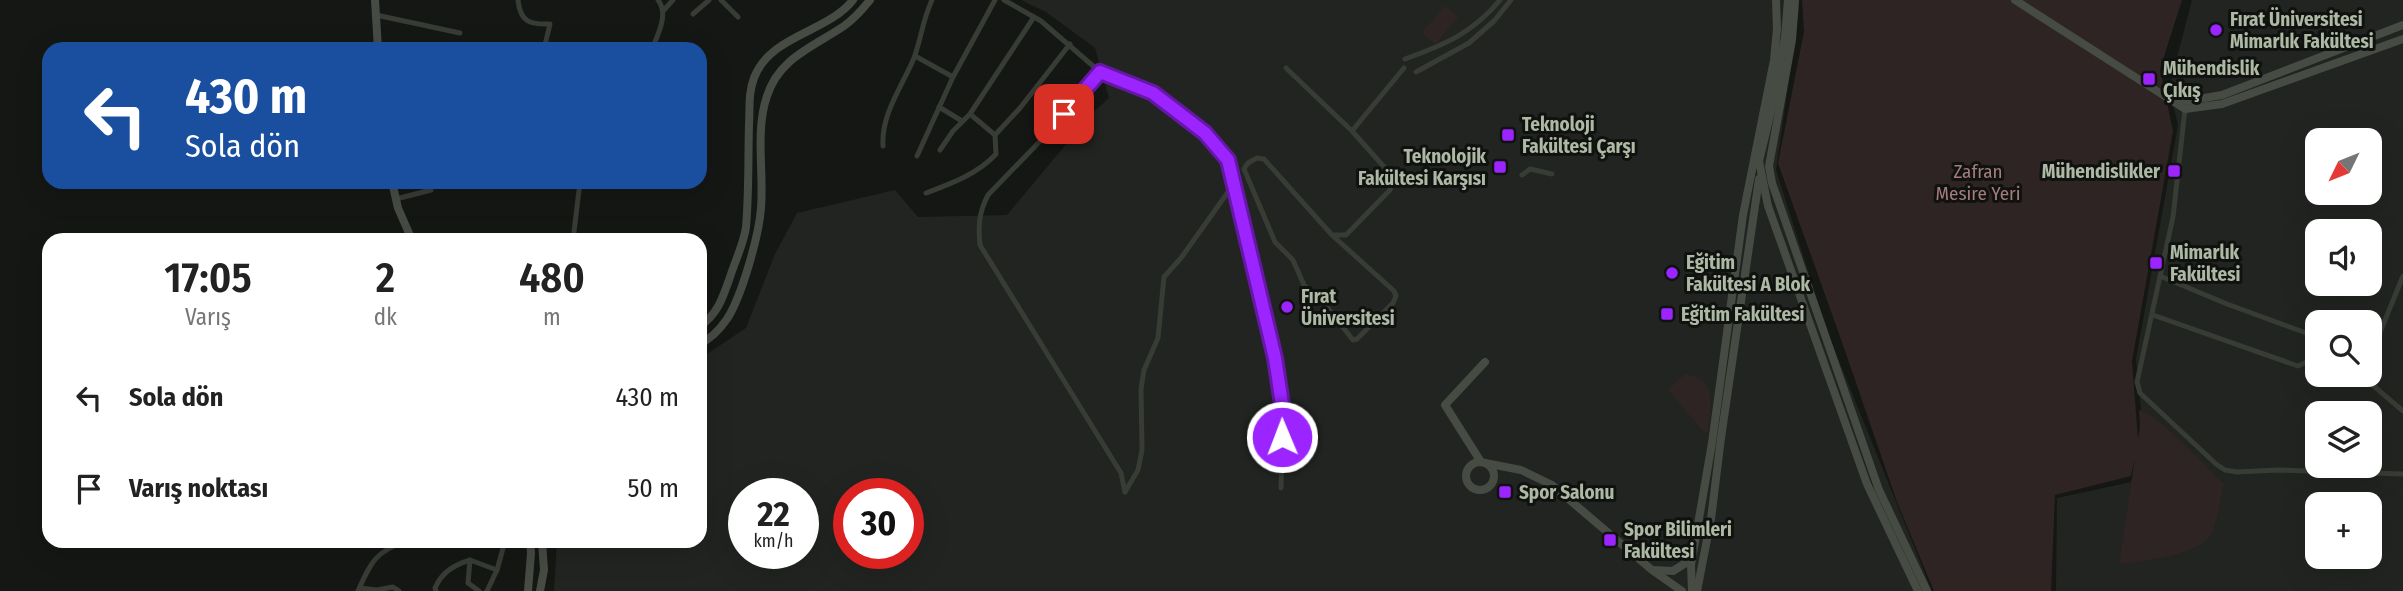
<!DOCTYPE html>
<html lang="tr">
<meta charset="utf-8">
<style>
body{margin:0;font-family:"Fira Sans Condensed",sans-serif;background:#f2f2f2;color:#222;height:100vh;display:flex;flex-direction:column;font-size:26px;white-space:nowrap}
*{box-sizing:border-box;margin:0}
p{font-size:23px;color:#767676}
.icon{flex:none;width:38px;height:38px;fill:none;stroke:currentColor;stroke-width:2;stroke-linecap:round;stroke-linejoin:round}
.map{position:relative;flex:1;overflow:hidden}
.side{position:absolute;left:42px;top:233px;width:665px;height:315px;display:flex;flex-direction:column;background:#fff;border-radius:21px;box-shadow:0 7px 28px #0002}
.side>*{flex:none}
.guide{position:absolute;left:42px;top:42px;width:665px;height:147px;border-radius:21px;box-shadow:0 7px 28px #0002;background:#1a4fa0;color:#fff;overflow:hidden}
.needle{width:46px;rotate:227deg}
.buttons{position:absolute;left:2305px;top:128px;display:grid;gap:14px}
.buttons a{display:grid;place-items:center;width:77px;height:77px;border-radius:14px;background:#fff;box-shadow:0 7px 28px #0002;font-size:35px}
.speed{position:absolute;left:728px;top:478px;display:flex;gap:14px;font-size:35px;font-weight:700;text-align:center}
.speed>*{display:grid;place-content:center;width:91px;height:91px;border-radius:50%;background:#fff;box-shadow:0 7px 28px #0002;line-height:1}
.speed small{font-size:18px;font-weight:400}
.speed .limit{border:10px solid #d22;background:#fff;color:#111}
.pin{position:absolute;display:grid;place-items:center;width:60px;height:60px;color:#fff;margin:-30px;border-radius:14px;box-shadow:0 4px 10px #0006}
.me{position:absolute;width:77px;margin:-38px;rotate:359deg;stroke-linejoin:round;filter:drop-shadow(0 0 5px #0008)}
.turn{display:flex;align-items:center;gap:24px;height:147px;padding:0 28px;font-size:32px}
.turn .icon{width:91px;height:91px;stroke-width:2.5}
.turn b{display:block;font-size:49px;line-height:60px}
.eta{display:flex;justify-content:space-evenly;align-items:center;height:119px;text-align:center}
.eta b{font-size:42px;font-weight:600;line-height:49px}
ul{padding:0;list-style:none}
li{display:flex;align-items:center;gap:21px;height:91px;padding:0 28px}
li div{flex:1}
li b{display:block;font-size:26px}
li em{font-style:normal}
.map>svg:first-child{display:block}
</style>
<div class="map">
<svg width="2403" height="591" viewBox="0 0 2403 591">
<rect width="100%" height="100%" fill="#151714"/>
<g fill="#212420" fill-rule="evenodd">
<path d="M1021,0H1799V10L1776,170L1827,331L1932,591H554L557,541H700V357L707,354L746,328L775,254L797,213L895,190L918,217L1007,215L1092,113L1109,98L1095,48L1046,12ZM744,494H803V553H744ZM849,494H908V553H849Z"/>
<path d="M2192,0H2403V591H2056L2057,498L2131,482L2144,439L2136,359L2178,125L2169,88ZM2317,140H2370V192H2317ZM2317,231H2370V284H2317ZM2317,322H2370V374H2317ZM2317,413H2370V466H2317ZM2317,504H2370V556H2317Z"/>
</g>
<g fill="#2f2424">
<path d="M1802,0H2182L2160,69L2173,131L2132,361L2138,439L2140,427L2139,410C2158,414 2207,468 2224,484C2220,499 2218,518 2212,533C2203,554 2141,562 2119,564L2135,458L2131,476L2055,495L2051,591H1934L1897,502L1843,345L1778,163L1804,32Z"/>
<path d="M1445,6L1458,17L1435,44L1422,33Z"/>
<path d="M1685,374C1718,379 1711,405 1708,431L1705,433L1668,390Z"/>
</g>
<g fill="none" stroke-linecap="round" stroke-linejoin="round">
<g stroke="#373c35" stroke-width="5">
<path d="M518,0C520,21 529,25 550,24L544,49"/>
<path d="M721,0L738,17"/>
<path d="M1004,0L1041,21L1100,72L1153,93L1205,133L1228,160L1274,358L1283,411L1281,488"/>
<path d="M663,11L673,0"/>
<path d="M693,14L709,0"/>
<path d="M376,15L460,33"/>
<path d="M652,49C658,34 669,14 658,0"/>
<path d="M915,56L953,77"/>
<path d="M1405,59C1444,45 1473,33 1500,0"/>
<path d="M1286,68L1352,131L1394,178L1390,190L1346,235H1332"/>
<path d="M1100,72L1046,135L988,195C979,212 978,226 980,245L1121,473L1125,492"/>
<path d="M1416,72L1469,43L1494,21L1511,0"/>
<path d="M939,107L962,121"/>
<path d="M2185,109L2173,217L2137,382L2140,393L2216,464L2225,470L2237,472L2278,470L2403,474"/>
<path d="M970,114L995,135"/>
<path d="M1352,131L1404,68"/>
<path d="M883,146C881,114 902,87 914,58C921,39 923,19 932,0"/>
<path d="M940,150L953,131L970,114L1034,17"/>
<path d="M917,156L953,77L995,0"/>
<path d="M1257,158L1264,159L1332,235L1394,291L1396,296L1393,303L1357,339L1353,340L1327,307L1304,285L1293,260L1275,242L1244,169L1248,163Z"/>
<path d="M1522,175L1530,169L1552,174"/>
<path d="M926,193C950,184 978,174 996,154L995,135L1020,108L1070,44"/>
<path d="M396,199L431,190"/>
<path d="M573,240L580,182"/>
<path d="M2160,276L2227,304L2317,337"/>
<path d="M2153,315L2298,366L2317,357"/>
<path d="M2370,357L2403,276"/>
<path d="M2363,374L2362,376L2403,411"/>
<path d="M1125,492L1138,470L1142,450L1141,389L1144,370L1158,338L1164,277L1181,258L1233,185"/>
<path d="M470,560L497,570"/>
<path d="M360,588L377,590L393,587L399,591"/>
<path d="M358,591C371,562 375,552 406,541"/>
<path d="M436,591L435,588C442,572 454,565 470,560L468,583L479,591"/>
<path d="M487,591L497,570L505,541"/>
</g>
<g stroke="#464c43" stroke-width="8">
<path d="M375,0L378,49"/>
<path d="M1788,0L1785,37L1774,99L1759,161L1768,206L1867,484L1918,591"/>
<path d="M1795,0L1792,40L1769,166L1772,183L1879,490L1927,591"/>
<path d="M2015,0L2185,109L2222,104L2403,39"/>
<path d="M2165,94L2187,101L2222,95L2403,25"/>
<path d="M392,182L398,208L412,240"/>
<path d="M700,326C718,314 723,297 730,277C735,261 744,243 746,227C749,193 748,159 749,125C750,108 748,94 754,78C770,35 827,33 853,0"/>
<path d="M700,344C710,339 720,329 727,319C742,296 759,235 761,208C764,171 755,131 767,96C779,58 813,47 844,26C854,19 862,10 870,0"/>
<path d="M1481,462L1445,405L1485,362"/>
<circle cx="1480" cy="476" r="14"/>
<path d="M1485,463L1521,470L1552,485L1652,570L1682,591"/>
<path d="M1653,570L1673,571L1692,559"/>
<path d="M528,591L531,553L530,541"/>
<path d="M540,591L544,570L542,541"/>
<path d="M1692,591L1691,565L1712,443L1743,215L1774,60L1777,29L1776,0"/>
<path d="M1697,591L1711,519L1721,438L1759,179"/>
</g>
</g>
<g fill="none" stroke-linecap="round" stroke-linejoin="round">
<defs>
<path id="route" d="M1064,114L1100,72L1153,93L1205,133L1228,160L1275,358L1283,411L1282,437"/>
</defs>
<use href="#route" stroke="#6517a6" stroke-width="18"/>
<use href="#route" stroke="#9b24ff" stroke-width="12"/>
</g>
<g fill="#9b24ff" stroke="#10120f" stroke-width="2.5">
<circle cx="2216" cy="30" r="7"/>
<rect x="2142" y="72" width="14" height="14" rx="3.5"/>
<rect x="1501" y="128" width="14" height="14" rx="3.5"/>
<rect x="1493" y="160" width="14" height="14" rx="3.5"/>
<rect x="2167" y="164" width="14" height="14" rx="3.5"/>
<rect x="2149" y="256" width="14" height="14" rx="3.5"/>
<circle cx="1672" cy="273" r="7"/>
<circle cx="1287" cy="307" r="7"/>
<rect x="1660" y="307" width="14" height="14" rx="3.5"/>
<rect x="1498" y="485" width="14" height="14" rx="3.5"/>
<rect x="1603" y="533" width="14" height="14" rx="3.5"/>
</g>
<g text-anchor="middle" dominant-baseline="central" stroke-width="6" stroke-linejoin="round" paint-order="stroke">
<g font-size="19" font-weight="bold" fill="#adb8a5" stroke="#10120f" text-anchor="start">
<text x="2230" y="19">Fırat Üniversitesi<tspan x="2230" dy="22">Mimarlık Fakültesi</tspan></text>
<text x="2163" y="68">Mühendislik<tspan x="2163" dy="22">Çıkış</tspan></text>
<text x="1522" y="124">Teknoloji<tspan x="1522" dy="22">Fakültesi Çarşı</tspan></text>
<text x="1486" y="156" text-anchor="end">Teknolojik<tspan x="1486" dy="22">Fakültesi Karşısı</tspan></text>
<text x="2160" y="171" text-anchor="end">Mühendislikler</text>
<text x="2170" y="252">Mimarlık<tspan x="2170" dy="22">Fakültesi</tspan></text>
<text x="1686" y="262">Eğitim<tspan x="1686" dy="22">Fakültesi A Blok</tspan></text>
<text x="1301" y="296">Fırat<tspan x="1301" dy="22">Üniversitesi</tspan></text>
<text x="1681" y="314">Eğitim Fakültesi</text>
<text x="1519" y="492">Spor Salonu</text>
<text x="1624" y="529">Spor Bilimleri<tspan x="1624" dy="22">Fakültesi</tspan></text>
</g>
<g font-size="19" fill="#a57b7d" stroke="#10120f">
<text x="1978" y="171">Zafran<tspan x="1978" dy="22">Mesire Yeri</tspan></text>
</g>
</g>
</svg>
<div class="buttons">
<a><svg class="needle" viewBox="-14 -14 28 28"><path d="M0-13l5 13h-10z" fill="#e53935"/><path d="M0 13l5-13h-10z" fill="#767676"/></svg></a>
<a><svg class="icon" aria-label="sound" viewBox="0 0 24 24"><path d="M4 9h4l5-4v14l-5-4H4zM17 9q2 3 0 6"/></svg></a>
<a><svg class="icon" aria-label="search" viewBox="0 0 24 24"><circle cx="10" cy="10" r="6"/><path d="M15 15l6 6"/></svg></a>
<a><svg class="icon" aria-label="layers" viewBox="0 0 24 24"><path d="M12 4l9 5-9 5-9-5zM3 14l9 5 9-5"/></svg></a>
<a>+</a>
</div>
<div class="speed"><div>22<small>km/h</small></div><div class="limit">30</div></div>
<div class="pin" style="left:1064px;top:114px;background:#d93025"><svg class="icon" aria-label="arrive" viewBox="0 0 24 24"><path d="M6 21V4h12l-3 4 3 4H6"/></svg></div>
<svg class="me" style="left:1282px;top:437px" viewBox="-20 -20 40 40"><circle r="17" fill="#9b24ff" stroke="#fff" stroke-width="3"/><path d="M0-11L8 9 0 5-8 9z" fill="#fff"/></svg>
<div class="guide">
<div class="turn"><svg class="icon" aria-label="left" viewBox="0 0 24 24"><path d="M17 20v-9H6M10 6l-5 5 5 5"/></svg><div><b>430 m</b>Sola dön</div></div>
</div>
<section class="side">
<div class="eta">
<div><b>17:05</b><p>Varış</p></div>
<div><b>2</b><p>dk</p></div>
<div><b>480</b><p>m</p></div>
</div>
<ul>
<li><svg class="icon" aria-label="left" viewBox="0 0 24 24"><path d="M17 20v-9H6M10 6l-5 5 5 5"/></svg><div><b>Sola dön</b></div><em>430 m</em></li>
<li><svg class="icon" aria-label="arrive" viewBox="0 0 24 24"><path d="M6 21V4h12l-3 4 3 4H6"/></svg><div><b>Varış noktası</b></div><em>50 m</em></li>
</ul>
</section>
</div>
